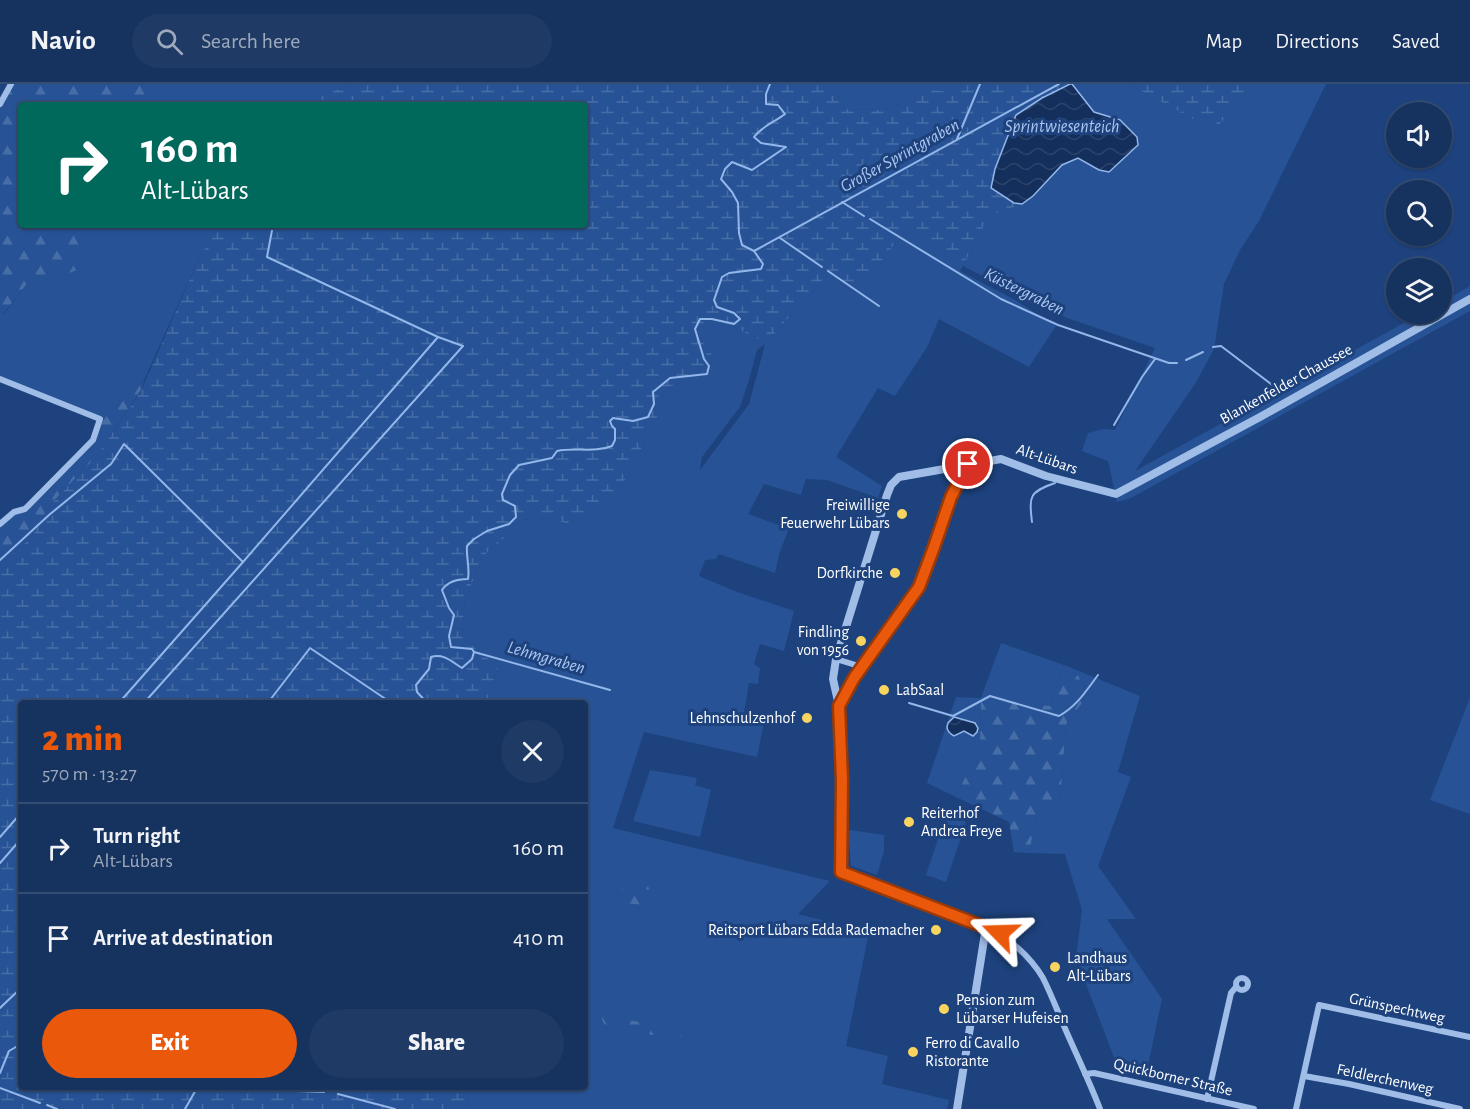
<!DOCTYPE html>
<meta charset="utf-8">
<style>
body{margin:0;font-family:"Alegreya Sans",sans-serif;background:#1f3a64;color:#f1f3f6;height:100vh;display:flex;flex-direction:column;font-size:22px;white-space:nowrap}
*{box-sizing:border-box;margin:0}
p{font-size:20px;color:#9eaabc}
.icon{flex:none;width:33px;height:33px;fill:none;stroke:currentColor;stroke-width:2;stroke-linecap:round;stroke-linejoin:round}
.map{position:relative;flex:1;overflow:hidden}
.drawer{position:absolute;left:18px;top:616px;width:570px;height:390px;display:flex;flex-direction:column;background:#16325e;border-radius:6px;box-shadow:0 2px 4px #0004,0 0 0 2px #354d73}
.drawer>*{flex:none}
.top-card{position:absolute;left:18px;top:18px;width:570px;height:126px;border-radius:6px;box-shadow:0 2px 4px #0004,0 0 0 2px #354d73;background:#00695c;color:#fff;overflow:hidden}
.controls{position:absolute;left:1386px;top:18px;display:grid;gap:12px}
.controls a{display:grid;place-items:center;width:66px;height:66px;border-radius:50%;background:#16325e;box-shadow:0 2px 4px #0004,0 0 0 2px #354d73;font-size:30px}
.pin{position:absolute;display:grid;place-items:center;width:51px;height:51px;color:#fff;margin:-26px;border:3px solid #fff;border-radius:50%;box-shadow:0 2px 6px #0007}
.me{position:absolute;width:66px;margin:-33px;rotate:292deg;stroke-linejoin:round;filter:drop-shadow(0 0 4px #0008)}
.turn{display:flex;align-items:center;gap:21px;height:126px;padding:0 24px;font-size:27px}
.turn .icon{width:78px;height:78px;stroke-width:2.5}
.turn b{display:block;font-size:42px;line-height:51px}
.round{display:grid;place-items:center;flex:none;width:63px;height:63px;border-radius:32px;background:#1f3a64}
.summary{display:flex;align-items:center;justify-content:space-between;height:102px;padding:0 24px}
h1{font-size:36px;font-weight:800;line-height:45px;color:#ea580c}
.cta{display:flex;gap:12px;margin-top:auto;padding:12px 24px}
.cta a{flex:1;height:69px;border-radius:36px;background:#ea580c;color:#fff;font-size:24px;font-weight:800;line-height:69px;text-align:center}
.cta a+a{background:#1f3a64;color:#f1f3f6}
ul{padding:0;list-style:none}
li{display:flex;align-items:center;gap:18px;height:90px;padding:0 24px;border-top:2px solid #354d73}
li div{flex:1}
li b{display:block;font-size:22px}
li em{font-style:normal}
header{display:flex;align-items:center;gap:36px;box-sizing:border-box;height:84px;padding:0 30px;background:#16325e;border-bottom:2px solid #354d73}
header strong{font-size:28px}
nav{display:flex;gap:33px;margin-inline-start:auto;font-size:21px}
.search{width:420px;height:54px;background:#1f3a64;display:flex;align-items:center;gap:15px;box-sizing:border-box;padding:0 21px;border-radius:33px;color:#9eaabc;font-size:22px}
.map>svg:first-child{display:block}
</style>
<header>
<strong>Navio</strong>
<div class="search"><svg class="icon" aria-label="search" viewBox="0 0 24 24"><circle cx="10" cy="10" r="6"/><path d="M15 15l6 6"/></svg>Search here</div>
<nav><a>Map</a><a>Directions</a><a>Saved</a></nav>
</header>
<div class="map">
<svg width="1470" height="1025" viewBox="0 0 1470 1025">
<defs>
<pattern id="forest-firs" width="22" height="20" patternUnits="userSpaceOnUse" patternTransform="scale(1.5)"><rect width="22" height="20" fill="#275396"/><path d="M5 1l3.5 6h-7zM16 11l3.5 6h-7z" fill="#476da6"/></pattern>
<pattern id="wetland-marsh" width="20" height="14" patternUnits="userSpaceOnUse" patternTransform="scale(1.5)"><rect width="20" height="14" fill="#275396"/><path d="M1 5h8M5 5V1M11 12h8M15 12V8" fill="none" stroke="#476da6"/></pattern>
<pattern id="water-waves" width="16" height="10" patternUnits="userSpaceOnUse" patternTransform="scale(1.5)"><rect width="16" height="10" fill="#142f5c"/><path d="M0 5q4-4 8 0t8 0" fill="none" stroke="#2c446c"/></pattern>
</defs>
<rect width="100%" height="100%" fill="#1d427d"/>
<g fill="#275396" fill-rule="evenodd">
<path d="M156,0H351L300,21H153Z"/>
<path d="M829,0H961L956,8L931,6L883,26L846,25Z"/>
<path d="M1072,0H1128L1206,42L1212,48L1254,0H1326L1259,137L1240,166L1224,200L1214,265L1195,300L1135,387L1420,230H1442V218L1470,202V227L1131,414L1117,418L1108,377L1082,367L1088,349L1104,345L1115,346L1155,264L1067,234L1019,211L963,182L960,187L1015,216L1056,242L1029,283L939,235L927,263L895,312L878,304L836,373L882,402L878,414L827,396L806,395L801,411L764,400L748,430L789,445L780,467L775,489L719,470L716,475L705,476L699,492L737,508L794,527L784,567L760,560L754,580L760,584L758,600L749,599L744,629L765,633L757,673L644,648L613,744L830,797L798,830L869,848L846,962L888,972L882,1000L949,1016L947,1025H466L472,1004H585V620L486,619L498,583L462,553L465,516L483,472L534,429L626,395L658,331L663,312L672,302L691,296L705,246L713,233L766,259L827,191L855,209L871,191L906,145L963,182L989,132L1022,120L1033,112L1062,81L1078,74L1099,86L1109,88L1138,61L1120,36L1094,28ZM765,260L749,320L700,386L702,373L740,323L749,296L757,266Z"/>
<path d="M70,141H104L106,143L107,141H221L200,172L145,294L102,337L0,294V228L4,230L26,201L39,200L87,182Z"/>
<path d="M1001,559L1064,581L1050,622L981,615L980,661L956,713L927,699L956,613L981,614Z"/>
<path d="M1074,585L1140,612L1118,688L1131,693L1098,782L1136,835H1107L1162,915L1146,991L1118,984L1076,874L1082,826L1065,770L1029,769L1037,730L1060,719L1066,640L1089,610Z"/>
<path d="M1470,614V730L1430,716Z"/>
<path d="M650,686L697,694L695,701L711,706L700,753L633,737Z"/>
<path d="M946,731L966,738L946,798L926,791Z"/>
<path d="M850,746L884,751V767L877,791L851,782L848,748Z"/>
</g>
<g fill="url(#forest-firs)">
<path d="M11,0H156L153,21H21V141H70L88,182L39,200L26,201L3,230L0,228V20Z"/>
<path d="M145,294L141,306L95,374L49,422L31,454L0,481V442L14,429H25L96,356L102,337Z"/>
<path d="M1064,581L1074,585L1089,610L1066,640L1060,720L1037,730L1029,769L1014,768L1009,738L956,713L980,661L981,614L1050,622Z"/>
<path d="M624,798L647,800L652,811L642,821L626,819L621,810Z"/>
<path d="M603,931L674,945L682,951L675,958L667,954L605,941L602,936Z"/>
</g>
<g fill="url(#wetland-marsh)">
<path d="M351,0H829L846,25L883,26L931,6L956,8L961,0H1070L1042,14L1016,31L995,85L991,103L1014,119L1022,120L989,132L963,182L906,145L871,191L855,209L827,191L766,259L713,233L705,246L713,276L691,296L672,302L663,312L658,331L626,395L575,442L534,429L483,472L465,516L462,553L498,583L486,619L21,620V1004H472L466,1025H0V481L31,454L49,422L95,374L141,307L200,172L221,141H585V21H300Z"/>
<path d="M1128,0H1254L1212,49L1206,42Z"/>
</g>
<g fill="url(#water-waves)" stroke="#93b7ea" stroke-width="1.5">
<path d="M1070,0H1072L1094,28L1120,36L1137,53L1138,61L1109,88L1099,86L1078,74L1062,81L1033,112L1022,120L1014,119L991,104L995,85L1016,31L1042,14Z"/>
<path d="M954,633L975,639L978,644L977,648L973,652L964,647L954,652C951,650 947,648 947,643L948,639Z"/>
</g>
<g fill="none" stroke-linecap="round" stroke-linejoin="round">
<g stroke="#93b7ea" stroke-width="2">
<path d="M957,55L980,0"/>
<path d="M842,118L864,132"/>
<path d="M870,135L1001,215L1058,241L1169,279H1177"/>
<path d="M780,154L822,183"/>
<path d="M754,167L1059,0"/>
<path d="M828,187L879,222"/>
<path d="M1213,263L1221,262L1283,309"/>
<path d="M1186,276L1203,268"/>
<path d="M1114,341L1142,293L1155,275"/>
<path d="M1032,438C1029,412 1029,408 1055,399"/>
<path d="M0,476L49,431L111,380L124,360L243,478"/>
<path d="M474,568L610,606"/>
<path d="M909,619L953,632L990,612L1059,632C1077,622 1086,607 1098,591"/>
<path d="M118,620L243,478L438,253"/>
<path d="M143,620L463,262L438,253L267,173L273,141"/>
<path d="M267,620L310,564L393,620"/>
<path d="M428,620L417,608L416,601L429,585L431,573C444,569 452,578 462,584L472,575L474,568L472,565L451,563L449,552L454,531L449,524L442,506C448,497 458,495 468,495C470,484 466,473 467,462L474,455L487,447L509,440L516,433L515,422L503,416L502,410L510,391L519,381L552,374L557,367C575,363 595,369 612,362L615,356V345L612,342L610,337L613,334L633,337L648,333L654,320L653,308L670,294L707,290L709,282L704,275L695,245L700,235H712L734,240L740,235L734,229L717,223L714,216L722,193L729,189L761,185L763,180L754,167L742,161L739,149L738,119L732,108L721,95L725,85L732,78L752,86L786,63L761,59L754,53C762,42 775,38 785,30L778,21L766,20V10L770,0"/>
<path d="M0,753L21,729"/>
<path d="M0,779L21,755"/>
<path d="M0,924L21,904"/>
<path d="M0,989L9,967L21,960"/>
<path d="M0,1004L40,1019"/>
<path d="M208,1004L324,1008"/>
<path d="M338,1010L395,1025"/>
<path d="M47,1021L57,1025"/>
<path d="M185,1025L197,1004"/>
</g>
<g stroke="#a0bde8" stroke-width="6">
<path d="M0,20L11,0"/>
<path d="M0,295L100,335L93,356L25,425L14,428L0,440"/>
<path d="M836,575L862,583"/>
<path d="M986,843C1008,853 1030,872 1043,894C1052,912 1059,931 1067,949C1078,974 1090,999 1100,1025"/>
<circle cx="1242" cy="900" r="6"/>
<path d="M1085,990L1094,989L1254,1025"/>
<path d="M1304,992L1349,1000L1460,1025"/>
<path d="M1207,1015L1231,909L1236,903"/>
<path d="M1296,1025L1319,921L1470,953"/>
</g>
<g stroke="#a0bde8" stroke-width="8">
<path d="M839,622L854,594L919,503L934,463L951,413L968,380"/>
<path d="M957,1025L986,843L841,788L842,696L839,622L833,595L836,575L887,411L891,401L899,393L1001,375L1046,392L1116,410L1260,333L1470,215"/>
</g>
</g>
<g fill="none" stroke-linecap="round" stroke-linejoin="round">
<defs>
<path id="route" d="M968,380L951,413L934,463L919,503L854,594L839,622L842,696L841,788L1000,849"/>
</defs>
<use href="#route" stroke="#983908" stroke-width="15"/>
<use href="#route" stroke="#ea580c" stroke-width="10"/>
</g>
<g fill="#f7d35f" stroke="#1d427d" stroke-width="2">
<circle cx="902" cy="430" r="6"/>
<circle cx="895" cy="489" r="6"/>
<circle cx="861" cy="557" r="6"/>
<circle cx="884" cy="606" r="6"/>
<circle cx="807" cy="634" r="6"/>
<circle cx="909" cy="738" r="6"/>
<circle cx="936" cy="846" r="6"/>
<circle cx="1055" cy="883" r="6"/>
<circle cx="944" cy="925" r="6"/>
<circle cx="913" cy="968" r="6"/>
</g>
<g text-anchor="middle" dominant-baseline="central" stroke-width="6" stroke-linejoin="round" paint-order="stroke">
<g font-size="16" fill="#fff" stroke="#1d427d">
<text transform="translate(1286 300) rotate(-29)">Blankenfelder Chaussee</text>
<text transform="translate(1047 375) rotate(19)">Alt-Lübars</text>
<text transform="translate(1397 924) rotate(12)">Grünspechtweg</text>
<text transform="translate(1173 993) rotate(13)">Quickborner Straße</text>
<text transform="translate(1385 995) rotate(12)">Feldlerchenweg</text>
</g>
<g font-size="16" fill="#fff" stroke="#1d427d" text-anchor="end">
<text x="890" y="421">Freiwillige<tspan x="890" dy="18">Feuerwehr Lübars</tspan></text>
<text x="883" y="489">Dorfkirche</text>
<text x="849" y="548">Findling<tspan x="849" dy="18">von 1956</tspan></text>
<text x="896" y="606" text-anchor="start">LabSaal</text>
<text x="795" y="634">Lehnschulzenhof</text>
<text x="921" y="729" text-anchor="start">Reiterhof<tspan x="921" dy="18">Andrea Freye</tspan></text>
<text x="924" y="846">Reitsport Lübars Edda Rademacher</text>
<text x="1067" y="874" text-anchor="start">Landhaus<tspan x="1067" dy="18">Alt-Lübars</tspan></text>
<text x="956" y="916" text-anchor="start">Pension zum<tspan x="956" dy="18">Lübarser Hufeisen</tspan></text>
<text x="925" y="959" text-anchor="start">Ferro di Cavallo<tspan x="925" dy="18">Ristorante</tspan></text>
</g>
<g font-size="18" font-style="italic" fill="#abc7f0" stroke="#1d427d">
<text x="1062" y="43">Sprintwiesenteich</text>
<text transform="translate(900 72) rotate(-29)">Großer Sprintgraben</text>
<text transform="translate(1024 208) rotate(26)">Küstergraben</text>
<text transform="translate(546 574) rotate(16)">Lehmgraben</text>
</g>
</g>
</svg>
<div class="controls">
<a><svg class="icon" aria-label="sound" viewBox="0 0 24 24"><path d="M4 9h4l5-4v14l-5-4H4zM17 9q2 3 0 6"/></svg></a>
<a><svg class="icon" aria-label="search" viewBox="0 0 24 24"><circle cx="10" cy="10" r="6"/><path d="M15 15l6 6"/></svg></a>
<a><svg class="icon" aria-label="layers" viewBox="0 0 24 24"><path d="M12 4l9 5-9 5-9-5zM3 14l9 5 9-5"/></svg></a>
</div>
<div class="pin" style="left:968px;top:380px;background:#d93025"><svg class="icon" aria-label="arrive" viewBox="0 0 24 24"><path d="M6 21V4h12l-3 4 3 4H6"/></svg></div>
<svg class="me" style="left:1000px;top:849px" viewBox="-20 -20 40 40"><path d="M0-17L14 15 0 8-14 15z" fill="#ea580c" stroke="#fff" stroke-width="4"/></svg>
<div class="top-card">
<div class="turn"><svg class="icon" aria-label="right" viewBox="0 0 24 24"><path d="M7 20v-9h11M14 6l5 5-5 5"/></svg><div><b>160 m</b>Alt-Lübars</div></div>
</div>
<section class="drawer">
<div class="summary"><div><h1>2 min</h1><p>570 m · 13:27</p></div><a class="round"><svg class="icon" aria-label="close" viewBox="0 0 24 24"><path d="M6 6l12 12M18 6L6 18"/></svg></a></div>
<ul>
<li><svg class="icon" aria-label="right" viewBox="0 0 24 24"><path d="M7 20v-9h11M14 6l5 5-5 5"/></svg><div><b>Turn right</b><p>Alt-Lübars</p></div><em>160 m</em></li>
<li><svg class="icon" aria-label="arrive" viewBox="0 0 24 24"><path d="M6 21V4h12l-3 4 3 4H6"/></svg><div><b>Arrive at destination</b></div><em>410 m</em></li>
</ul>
<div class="cta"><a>Exit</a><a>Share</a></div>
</section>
</div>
